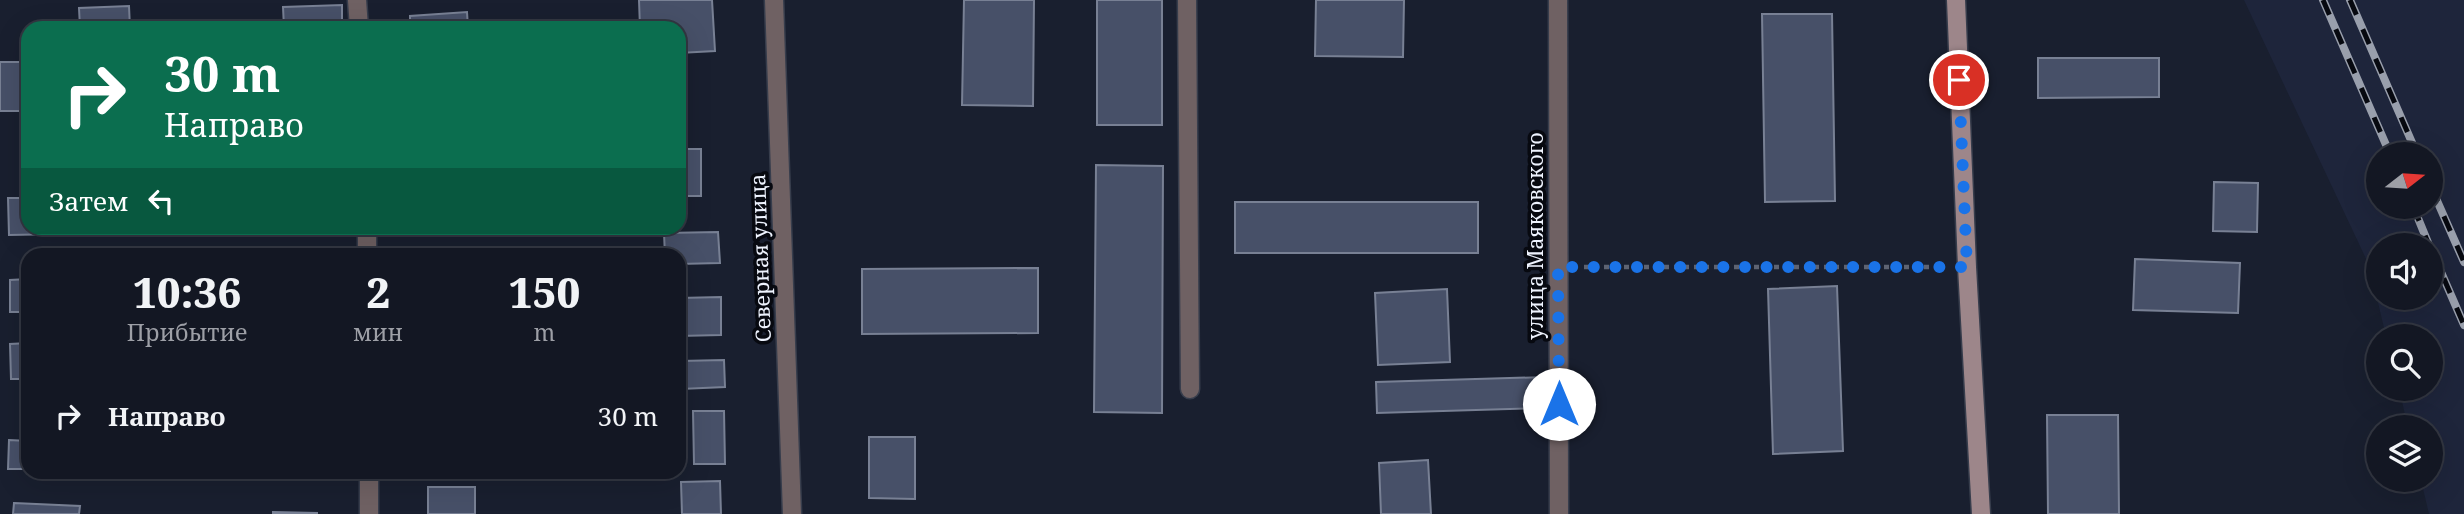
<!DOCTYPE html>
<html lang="ru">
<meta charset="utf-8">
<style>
body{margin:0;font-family:"Noto Serif",serif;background:#1c202b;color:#f1f3f6;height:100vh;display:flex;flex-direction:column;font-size:26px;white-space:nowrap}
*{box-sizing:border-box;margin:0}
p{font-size:23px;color:#9d9fa6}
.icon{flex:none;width:38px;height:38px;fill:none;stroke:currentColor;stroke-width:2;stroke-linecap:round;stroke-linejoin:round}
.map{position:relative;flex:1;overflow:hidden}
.panel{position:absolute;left:21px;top:248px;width:665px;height:231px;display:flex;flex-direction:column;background:#131723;border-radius:21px;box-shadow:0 7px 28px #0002,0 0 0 2px #323641}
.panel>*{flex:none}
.guide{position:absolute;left:21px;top:21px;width:665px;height:214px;border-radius:21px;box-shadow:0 7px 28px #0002,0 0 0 2px #323641;background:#0b6e4f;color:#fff;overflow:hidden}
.needle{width:46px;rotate:73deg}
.tools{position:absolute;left:2366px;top:142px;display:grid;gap:14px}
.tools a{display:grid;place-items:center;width:77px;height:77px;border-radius:50%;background:#131723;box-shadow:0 7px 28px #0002,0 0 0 2px #323641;font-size:35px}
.pin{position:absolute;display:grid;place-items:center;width:60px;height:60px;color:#fff;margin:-30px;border:4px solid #fff;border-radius:50%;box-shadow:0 2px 7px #0007}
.me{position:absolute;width:77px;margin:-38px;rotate:0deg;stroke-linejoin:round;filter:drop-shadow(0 0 5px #0008)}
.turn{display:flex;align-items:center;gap:24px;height:147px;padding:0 28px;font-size:32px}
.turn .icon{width:91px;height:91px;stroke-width:2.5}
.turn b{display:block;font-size:49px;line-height:60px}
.then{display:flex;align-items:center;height:66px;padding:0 28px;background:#0003;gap:14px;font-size:26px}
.eta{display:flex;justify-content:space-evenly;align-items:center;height:119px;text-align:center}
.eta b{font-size:42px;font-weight:800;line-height:49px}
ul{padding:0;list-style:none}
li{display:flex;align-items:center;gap:21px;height:98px;padding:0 28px}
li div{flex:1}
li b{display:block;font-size:26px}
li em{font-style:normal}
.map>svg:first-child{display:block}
</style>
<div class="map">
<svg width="2464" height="514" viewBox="0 0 2464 514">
<rect width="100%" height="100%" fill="#191f2f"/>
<path fill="#1e253b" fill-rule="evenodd" d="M2244,0H2464V514H2429L2421,480H2431V427H2408L2399,389L2431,388V336H2386L2369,265ZM2378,154H2431V206H2378ZM2378,245H2431V298H2378Z"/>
<g fill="#475068" stroke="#788094" stroke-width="2">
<path d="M639,0H712L715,51L679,53V28H640Z"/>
<path d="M964,0H1034L1033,106L962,105Z"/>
<rect x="1097" y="0" width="65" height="125"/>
<path d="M1316,0H1404L1403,57L1315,56Z"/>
<path d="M342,5V28H284L283,7Z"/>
<path d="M129,6L130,28H80L79,8Z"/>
<path d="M467,12L468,28H410V16Z"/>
<path d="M1762,14H1832L1835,201L1765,202Z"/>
<path d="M2038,58H2159V97L2038,98Z"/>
<rect x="0" y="62" width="28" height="49"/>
<rect x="679" y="149" width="22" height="47"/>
<path d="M1096,165L1163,166L1162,413L1094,412Z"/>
<path d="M2214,182L2258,183L2257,232L2213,231Z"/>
<path d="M8,198H28V228H63V234L9,235Z"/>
<rect x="1235" y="202" width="243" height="51"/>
<path d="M718,232L720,263L679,264V256H665L664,233Z"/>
<path d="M2135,259L2240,263L2238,313L2133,310Z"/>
<path d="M1038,268V333L862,334V269Z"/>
<path d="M28,279V312H10V280Z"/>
<path d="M1837,286L1843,451L1773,454L1768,289Z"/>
<path d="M1447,289L1450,362L1378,365L1375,293Z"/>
<path d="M721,297V335L679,336V298Z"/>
<path d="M28,343V379H11L10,344Z"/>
<path d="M724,360L725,387L681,389L680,361Z"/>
<path d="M1546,377L1547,408L1377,413L1376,382Z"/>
<path d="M693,411H724L725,464H694Z"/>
<path d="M2047,415H2118L2119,514H2048Z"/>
<path d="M869,437H915V499L869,498Z"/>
<path d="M9,440L28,441V469H8Z"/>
<path d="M1428,460L1431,514H1381L1379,463Z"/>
<path d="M720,481L721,514H682L681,482Z"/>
<rect x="428" y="487" width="47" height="27"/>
<path d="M14,503L80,506L79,514H13Z"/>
<path d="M273,512L317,513V514H273Z"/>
</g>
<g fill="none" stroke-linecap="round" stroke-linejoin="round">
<defs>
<path id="lane" d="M1187,0L1190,389"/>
<g id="street">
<path d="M357,0L359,28"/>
<path d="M774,0L792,514"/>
<path d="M1558,0L1559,514"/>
<path d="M367,228V256"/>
<path d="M369,472V514"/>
</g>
<path id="secondary" d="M1956,0L1967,267L1981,514"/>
</defs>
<use href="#lane" stroke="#373d4c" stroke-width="21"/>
<use href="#street" stroke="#373d4c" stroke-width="21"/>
<use href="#secondary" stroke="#373d4c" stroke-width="21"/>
<path stroke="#5e6372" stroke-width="4.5" stroke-dasharray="5 5" stroke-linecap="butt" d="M1584,267H1942"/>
<use href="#lane" stroke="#6f6163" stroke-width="18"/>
<use href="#street" stroke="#6f6163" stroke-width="18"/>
<use href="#secondary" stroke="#9d868a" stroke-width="18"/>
<defs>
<g id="rail">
<path d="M2323,0L2390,154"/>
<path d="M2350,0L2417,154"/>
<path d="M2431,187L2464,262"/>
<path d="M2413,206L2429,245"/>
<path d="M2431,249L2464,325"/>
</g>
</defs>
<use href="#rail" stroke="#999fac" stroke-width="8"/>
<use href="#rail" stroke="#070910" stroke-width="5" stroke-dasharray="16" stroke-linecap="butt"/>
</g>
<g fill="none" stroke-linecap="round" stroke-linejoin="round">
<path stroke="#1a73e8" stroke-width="12" stroke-dasharray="0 21.6" d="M1559,404L1558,267H1967L1959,80"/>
</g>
<g text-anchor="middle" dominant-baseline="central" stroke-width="7" stroke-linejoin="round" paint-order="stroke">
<g font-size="21" fill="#eef3fe" stroke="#070910">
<text transform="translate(1535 236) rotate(-90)">улица Маяковского</text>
<text transform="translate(760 258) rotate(-92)">Северная улица</text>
</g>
</g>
</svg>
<div class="tools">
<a><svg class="needle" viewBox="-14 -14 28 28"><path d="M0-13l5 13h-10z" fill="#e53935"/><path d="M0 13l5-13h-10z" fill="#9d9fa6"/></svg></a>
<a><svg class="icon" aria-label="sound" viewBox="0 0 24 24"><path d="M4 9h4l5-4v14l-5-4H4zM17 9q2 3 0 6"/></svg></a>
<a><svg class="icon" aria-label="search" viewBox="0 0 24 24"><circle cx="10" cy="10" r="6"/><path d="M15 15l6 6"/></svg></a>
<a><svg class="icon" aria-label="layers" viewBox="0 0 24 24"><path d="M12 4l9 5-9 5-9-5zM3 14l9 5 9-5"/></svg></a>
</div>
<div class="pin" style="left:1959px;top:80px;background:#d93025"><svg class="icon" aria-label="arrive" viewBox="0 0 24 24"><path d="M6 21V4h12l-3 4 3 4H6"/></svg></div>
<svg class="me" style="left:1559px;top:404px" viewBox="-20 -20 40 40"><circle r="19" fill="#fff"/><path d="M0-13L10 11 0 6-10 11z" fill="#1a73e8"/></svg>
<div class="guide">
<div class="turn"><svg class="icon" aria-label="right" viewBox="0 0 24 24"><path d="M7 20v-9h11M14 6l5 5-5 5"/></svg><div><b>30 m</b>Направо</div></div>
<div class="then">Затем<svg class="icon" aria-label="left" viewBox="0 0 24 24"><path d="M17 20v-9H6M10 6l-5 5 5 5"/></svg></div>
</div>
<section class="panel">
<div class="eta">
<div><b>10:36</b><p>Прибытие</p></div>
<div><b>2</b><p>мин</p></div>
<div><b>150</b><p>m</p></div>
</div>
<ul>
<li><svg class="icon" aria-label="right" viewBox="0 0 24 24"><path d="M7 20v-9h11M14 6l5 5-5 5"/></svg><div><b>Направо</b></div><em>30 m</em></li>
</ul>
</section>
</div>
